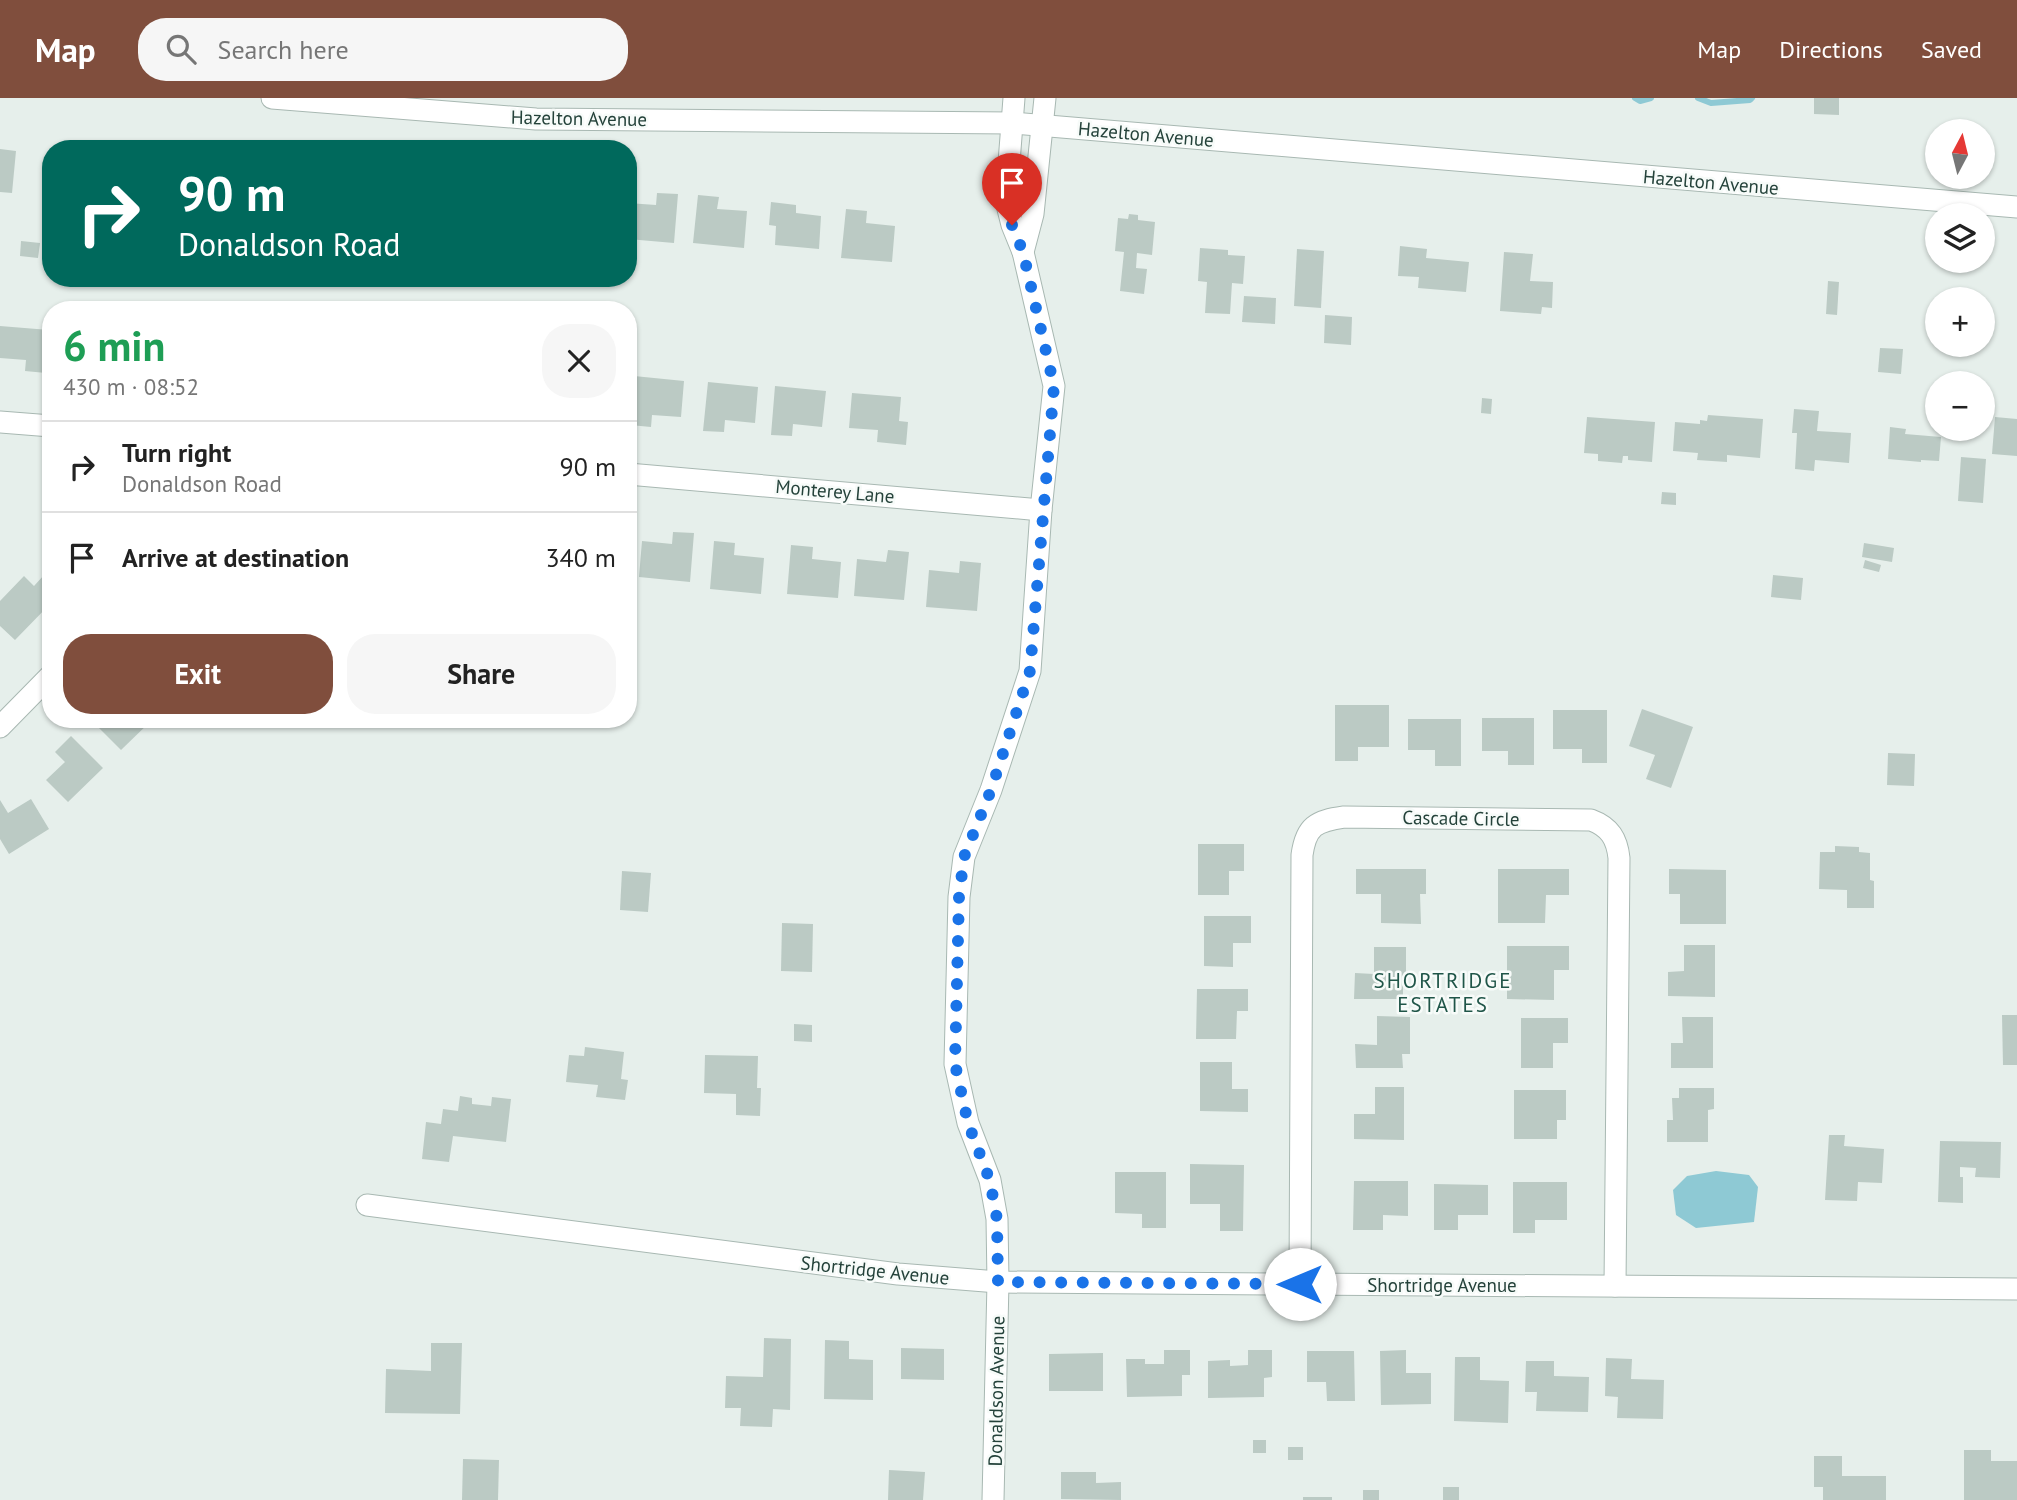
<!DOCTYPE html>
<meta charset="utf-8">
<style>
body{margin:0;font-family:"PT Sans",sans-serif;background:#f6f6f6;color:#222;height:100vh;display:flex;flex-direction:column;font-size:26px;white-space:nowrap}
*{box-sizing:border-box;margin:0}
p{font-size:23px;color:#767676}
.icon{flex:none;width:38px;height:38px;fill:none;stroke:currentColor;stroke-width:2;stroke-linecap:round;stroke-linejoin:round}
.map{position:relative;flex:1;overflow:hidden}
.side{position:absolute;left:42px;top:203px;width:595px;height:427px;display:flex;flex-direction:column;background:#fff;border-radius:28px;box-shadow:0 2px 5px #0004}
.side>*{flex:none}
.guide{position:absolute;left:42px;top:42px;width:595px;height:147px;border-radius:28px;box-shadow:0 2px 5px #0004;background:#00695c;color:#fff;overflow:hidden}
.needle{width:46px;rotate:7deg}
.fabs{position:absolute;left:1925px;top:21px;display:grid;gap:14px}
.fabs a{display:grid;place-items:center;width:70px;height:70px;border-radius:50%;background:#fff;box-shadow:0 2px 5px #0004;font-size:35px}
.pin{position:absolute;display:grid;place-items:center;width:60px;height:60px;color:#fff;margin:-72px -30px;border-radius:50% 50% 50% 0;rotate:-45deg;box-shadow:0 0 7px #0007}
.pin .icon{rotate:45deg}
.me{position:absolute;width:77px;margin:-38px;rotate:270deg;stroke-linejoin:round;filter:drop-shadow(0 0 5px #0008)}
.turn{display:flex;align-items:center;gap:24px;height:147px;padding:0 21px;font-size:32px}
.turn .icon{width:91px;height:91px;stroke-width:2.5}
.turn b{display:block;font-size:49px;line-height:60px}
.round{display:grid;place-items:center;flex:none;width:74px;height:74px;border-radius:28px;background:#f6f6f6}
.overview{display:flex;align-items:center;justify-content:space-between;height:119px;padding:0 21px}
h1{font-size:42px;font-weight:700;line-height:52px;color:#1e9e55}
.cta{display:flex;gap:14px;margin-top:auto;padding:14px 21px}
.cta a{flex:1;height:80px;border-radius:28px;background:#804e3d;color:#fff;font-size:28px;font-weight:700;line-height:80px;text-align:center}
.cta a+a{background:#f6f6f6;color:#222}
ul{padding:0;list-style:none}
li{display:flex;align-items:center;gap:21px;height:91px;padding:0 21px;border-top:2px solid #e0e0e0}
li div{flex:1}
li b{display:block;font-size:26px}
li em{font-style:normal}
header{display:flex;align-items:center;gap:42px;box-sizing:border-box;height:98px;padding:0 35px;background:#804e3d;color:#fff}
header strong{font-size:33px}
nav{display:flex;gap:38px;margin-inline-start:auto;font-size:24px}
.search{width:490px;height:63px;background:#f6f6f6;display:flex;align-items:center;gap:18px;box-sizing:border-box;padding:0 24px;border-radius:28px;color:#767676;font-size:26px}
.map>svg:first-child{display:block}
</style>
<header>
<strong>Map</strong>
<div class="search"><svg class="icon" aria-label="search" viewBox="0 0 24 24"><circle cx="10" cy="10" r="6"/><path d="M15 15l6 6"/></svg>Search here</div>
<nav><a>Map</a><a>Directions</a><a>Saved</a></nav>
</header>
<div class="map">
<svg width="2017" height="1402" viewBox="0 0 2017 1402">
<rect width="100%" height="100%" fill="#e6efeb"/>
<path fill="#8ec9d4" d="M1716,1073L1749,1077L1758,1089L1754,1124L1696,1130L1676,1117L1673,1092L1687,1078Z"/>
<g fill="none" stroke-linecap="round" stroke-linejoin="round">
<g stroke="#8ec9d4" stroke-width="6">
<path d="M1635,0L1640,3L1651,0"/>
<path d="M1698,0L1711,5L1750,2L1752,0"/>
</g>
</g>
<g fill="#bbcac4">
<path d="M1814,0H1839V17L1814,16Z"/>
<path d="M0,51L16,53L12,95L0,94Z"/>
<path d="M657,95L678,96L674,145L628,141V105L656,107Z"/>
<path d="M698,97L719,99L717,111L747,113L744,150L693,145Z"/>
<path d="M771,104L796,107V115L821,118L819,151L775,147L776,128L769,127Z"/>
<path d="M846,111L867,113L866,125L895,128L892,164L841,160Z"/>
<path d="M1129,116L1138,117V122L1155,124L1152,157L1137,155L1136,170L1147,171L1144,196L1120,193L1124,154L1115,153L1118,120L1128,121Z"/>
<path d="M21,143L40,145L38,160L20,158Z"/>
<path d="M1400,148L1427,151L1426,160L1469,164L1466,194L1418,190L1419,179L1398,178Z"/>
<path d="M1200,150L1228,152V157L1245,158L1243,186L1232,185L1230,216L1205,215L1207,184L1198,183Z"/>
<path d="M1297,151L1324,153L1321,210L1294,208Z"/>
<path d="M1504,154L1533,156L1530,183L1553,184L1552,210L1542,209L1541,216L1500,213Z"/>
<path d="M1828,183L1839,184L1837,217L1826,216Z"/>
<path d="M1244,198L1276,200L1275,226L1242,224Z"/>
<path d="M1325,217L1352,219L1351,247L1324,245Z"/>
<path d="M0,228L49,232L46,275L25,273L26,262L0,260Z"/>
<path d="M1880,250L1903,251L1901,276L1878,274Z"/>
<path d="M634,278L684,283L681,319L652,317L651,329L630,327Z"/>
<path d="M708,284L758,289L755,325L725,322L724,334L703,333Z"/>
<path d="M775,288L826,293L822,329L793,326L792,338L771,337Z"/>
<path d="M852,295L901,299L899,323L908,324L906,347L877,344L878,332L849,330Z"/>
<path d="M1482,300L1492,301L1491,316L1481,315Z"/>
<path d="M1794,311L1819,313L1817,333L1851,335L1849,365L1815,362L1814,373L1795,371L1797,335H1792Z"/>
<path d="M1708,317L1763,321L1760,360L1727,357V364L1697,362L1698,355L1673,353L1675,324L1700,326V322L1707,323Z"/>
<path d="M1587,319L1655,324L1652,364L1628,362V358H1623L1622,365L1598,363V356L1584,355Z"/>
<path d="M1995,319L2017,321V358L1992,356Z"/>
<path d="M1890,329L1906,331L1905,336L1941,339L1939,363L1921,362V364L1888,361Z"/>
<path d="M1961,359L1986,361L1983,405L1958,403Z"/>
<path d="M1662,394L1676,395V407L1661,406Z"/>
<path d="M673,434L694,435L690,484L639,479L642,443L672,446Z"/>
<path d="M714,443L735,445L734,457L764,460L761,496L710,491Z"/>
<path d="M1864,445L1894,450L1892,464L1862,459Z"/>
<path d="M791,447L813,449L812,461L841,464L838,500L787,496Z"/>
<path d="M888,452L909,454L904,502L854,498L857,461L886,464Z"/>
<path d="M1865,462L1881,467L1879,474L1863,470Z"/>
<path d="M960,463L981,465L977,513L926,509L929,472L959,475Z"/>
<path d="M44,477L51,484V505L15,542L0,528V503L24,478L34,488Z"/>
<path d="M1773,477L1803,480L1801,502L1771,499Z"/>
<path d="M1335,607H1389V649H1358V663H1335Z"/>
<path d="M1642,611L1693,629L1671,690L1646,681L1655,657L1629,648Z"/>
<path d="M1553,612H1607V665H1582V651H1553Z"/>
<path d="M1482,620H1534V667H1508V653H1482Z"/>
<path d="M108,621H153L121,652L99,630Z"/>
<path d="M1408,621H1461V668H1435V652H1408Z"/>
<path d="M71,638L103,670L68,704L46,682L65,664L55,654Z"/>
<path d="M1888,655L1915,656L1914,688L1887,687Z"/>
<path d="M31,701L49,731L9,756L0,741V702L8,715Z"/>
<path d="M1198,746H1244V773H1229V797H1198Z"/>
<path d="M1835,748L1859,749V754L1870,755V782L1874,783V810H1847V792L1819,791L1820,754H1835Z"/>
<path d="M1356,771H1426V796H1420L1421,826L1381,825V796H1356Z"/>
<path d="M1498,771H1569V797H1546L1545,825H1498Z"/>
<path d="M1669,771L1726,772V826H1680V796H1669Z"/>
<path d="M622,773L651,775L648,814L620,812Z"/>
<path d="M1204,818H1251V845H1233V869L1204,868Z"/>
<path d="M782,825L813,826L812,874L781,873Z"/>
<path d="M1684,847H1715V899L1668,898V874L1684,873Z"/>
<path d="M1507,848H1569V872H1554V902L1507,901Z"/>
<path d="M1374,849H1406V883H1403V901H1354L1355,875L1374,876Z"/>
<path d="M1197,891H1248V913H1237L1236,941H1196Z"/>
<path d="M2002,917H2017V967H2003Z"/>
<path d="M1377,918L1410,919V956H1402L1403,970H1356L1355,946L1377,947Z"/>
<path d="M1682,919H1713V970H1671V945H1683Z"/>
<path d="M1521,920H1568V945H1553V970H1521Z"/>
<path d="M794,926L812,927V944L794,943Z"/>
<path d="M585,949L624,954L621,981L628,982L625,1002L596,999L598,987L566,984L569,957L584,958Z"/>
<path d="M705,957L758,958L757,990H761L760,1018L736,1017V996L704,995Z"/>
<path d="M1200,964H1232V991H1248V1014L1200,1013Z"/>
<path d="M1375,989H1404V1042L1354,1041V1016H1375Z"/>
<path d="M1679,990H1714V1011L1708,1012V1044H1667V1022H1673L1672,1000H1679Z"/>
<path d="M1514,992H1566V1022H1557V1041H1514Z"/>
<path d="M460,998L472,1000V1006L491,1008L492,999L511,1001L506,1044L453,1038L449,1064L422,1061L426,1024L441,1026L443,1011L458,1013Z"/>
<path d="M1829,1037H1845L1844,1048L1884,1051L1882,1085L1858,1084L1857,1103L1825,1102Z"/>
<path d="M1940,1043L2001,1044L2000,1080L1975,1079L1976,1070L1960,1069V1079H1963V1105L1938,1104Z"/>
<path d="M1190,1066L1244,1067L1243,1133H1220V1106H1190Z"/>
<path d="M1115,1074H1166V1130H1142V1116L1115,1115Z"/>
<path d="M1354,1083H1408V1118L1383,1117V1132H1353Z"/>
<path d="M1513,1084H1567V1122H1535V1135H1513Z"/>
<path d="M1434,1086L1488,1087V1117H1458V1132H1434Z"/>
<path d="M764,1240L791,1241L790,1312L773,1311L772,1329L740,1328L741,1310H725L726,1278L763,1279Z"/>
<path d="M825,1242L849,1243V1261L873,1262V1302L824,1301Z"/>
<path d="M431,1245H462L460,1316L385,1315L386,1271L431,1273Z"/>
<path d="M901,1250L944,1251V1282L901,1281Z"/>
<path d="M1164,1252H1190V1277H1182V1298L1127,1299L1126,1261H1145V1266H1164Z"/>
<path d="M1248,1252H1272V1279L1264,1280V1299L1208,1300V1263L1230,1262V1268L1248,1267Z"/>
<path d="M1406,1252V1275H1431V1306L1381,1307L1380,1253Z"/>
<path d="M1307,1253H1354L1355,1303H1327L1326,1284H1307Z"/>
<path d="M1103,1255V1293H1049V1256Z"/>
<path d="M1455,1259H1480V1282L1509,1283L1508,1325L1454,1323Z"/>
<path d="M1606,1260L1632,1261L1631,1281L1664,1282L1663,1321L1617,1320L1618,1299L1605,1298Z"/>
<path d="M1526,1263H1554V1278L1589,1279L1588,1314L1536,1313L1537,1294H1525Z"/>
<rect x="1253" y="1342" width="13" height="13"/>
<rect x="1288" y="1349" width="15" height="13"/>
<path d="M1964,1352H1991V1363H2017V1402H1964Z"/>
<path d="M1814,1358H1842V1378H1886V1402H1823V1389H1814Z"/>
<path d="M463,1361L499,1362L498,1402H462Z"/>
<path d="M889,1372L925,1374L923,1402H888Z"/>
<path d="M1061,1374H1096V1385L1121,1384V1402L1061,1401Z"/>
<rect x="1443" y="1389" width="16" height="13"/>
<rect x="1363" y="1392" width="16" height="10"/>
<rect x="1303" y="1399" width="29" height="3"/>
</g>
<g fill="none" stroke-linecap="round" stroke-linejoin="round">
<defs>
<g id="minor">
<path d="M272,0L536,21L1013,25L2017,109"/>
<path d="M1023,154L1033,116L1045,0"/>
<path d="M0,324L51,328"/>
<path d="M628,376L1041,412"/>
<path d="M0,629L51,577"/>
<path d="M367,1107L898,1176L998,1184L2017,1191"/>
<path d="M1300,1186L1302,757C1306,728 1316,723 1344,719L1591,722C1610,729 1617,741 1619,760L1615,1188"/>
<path d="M993,1402L998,1184L997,1121L990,1082L968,1025L955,966L959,799L964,759L991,692L1030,573L1041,412L1054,288L1023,154L1012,127L1006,103L1014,0"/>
</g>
</defs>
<use href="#minor" stroke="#a8b8b2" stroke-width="23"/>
<use href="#minor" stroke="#fff" stroke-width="21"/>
</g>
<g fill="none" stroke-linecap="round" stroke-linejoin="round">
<path stroke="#1a73e8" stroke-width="12" stroke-dasharray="0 21.6" d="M1012,127L1023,154L1054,288L1030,573L991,692L964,759L959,799L955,966L968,1025L990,1083L997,1121L998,1184L1300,1186"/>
</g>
<g text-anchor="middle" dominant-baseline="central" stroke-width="5" stroke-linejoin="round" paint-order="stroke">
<g font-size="19" fill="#24423a" stroke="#f7fbf9">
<text transform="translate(579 20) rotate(1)">Hazelton Avenue</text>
<text transform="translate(1146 36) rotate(5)">Hazelton Avenue</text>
<text transform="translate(1711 84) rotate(5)">Hazelton Avenue</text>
<text transform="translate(835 393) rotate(5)">Monterey Lane</text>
<text transform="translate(1461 720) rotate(1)">Cascade Circle</text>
<text transform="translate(875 1172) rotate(6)">Shortridge Avenue</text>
<text x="1442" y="1187">Shortridge Avenue</text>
<text transform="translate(996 1293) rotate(-89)">Donaldson Avenue</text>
</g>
<g font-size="21" letter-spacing="2" fill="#1f5548" stroke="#f7fbf9">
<text x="1443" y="882">SHORTRIDGE<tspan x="1443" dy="24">ESTATES</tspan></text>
</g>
</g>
</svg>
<div class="fabs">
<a><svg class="needle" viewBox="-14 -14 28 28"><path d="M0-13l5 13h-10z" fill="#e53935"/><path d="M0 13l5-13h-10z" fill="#767676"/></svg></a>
<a><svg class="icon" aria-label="layers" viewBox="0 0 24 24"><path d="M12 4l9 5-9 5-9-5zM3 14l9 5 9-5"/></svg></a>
<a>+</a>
<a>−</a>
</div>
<div class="pin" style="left:1012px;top:127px;background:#d93025"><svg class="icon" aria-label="arrive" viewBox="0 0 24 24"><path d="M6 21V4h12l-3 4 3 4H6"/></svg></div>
<svg class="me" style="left:1300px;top:1186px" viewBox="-20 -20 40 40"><circle r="19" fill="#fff"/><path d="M0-13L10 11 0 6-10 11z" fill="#1a73e8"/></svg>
<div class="guide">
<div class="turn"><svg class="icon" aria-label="right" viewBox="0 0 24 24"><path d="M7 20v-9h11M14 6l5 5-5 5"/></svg><div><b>90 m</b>Donaldson Road</div></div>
</div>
<section class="side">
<div class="overview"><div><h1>6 min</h1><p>430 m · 08:52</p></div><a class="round"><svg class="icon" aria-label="close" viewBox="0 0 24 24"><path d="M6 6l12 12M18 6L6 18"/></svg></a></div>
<ul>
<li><svg class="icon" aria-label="right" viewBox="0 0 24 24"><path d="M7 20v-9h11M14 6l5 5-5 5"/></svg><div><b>Turn right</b><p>Donaldson Road</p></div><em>90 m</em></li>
<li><svg class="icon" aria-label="arrive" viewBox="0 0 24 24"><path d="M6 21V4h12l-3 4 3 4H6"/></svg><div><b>Arrive at destination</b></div><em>340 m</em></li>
</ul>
<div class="cta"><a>Exit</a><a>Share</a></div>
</section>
</div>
